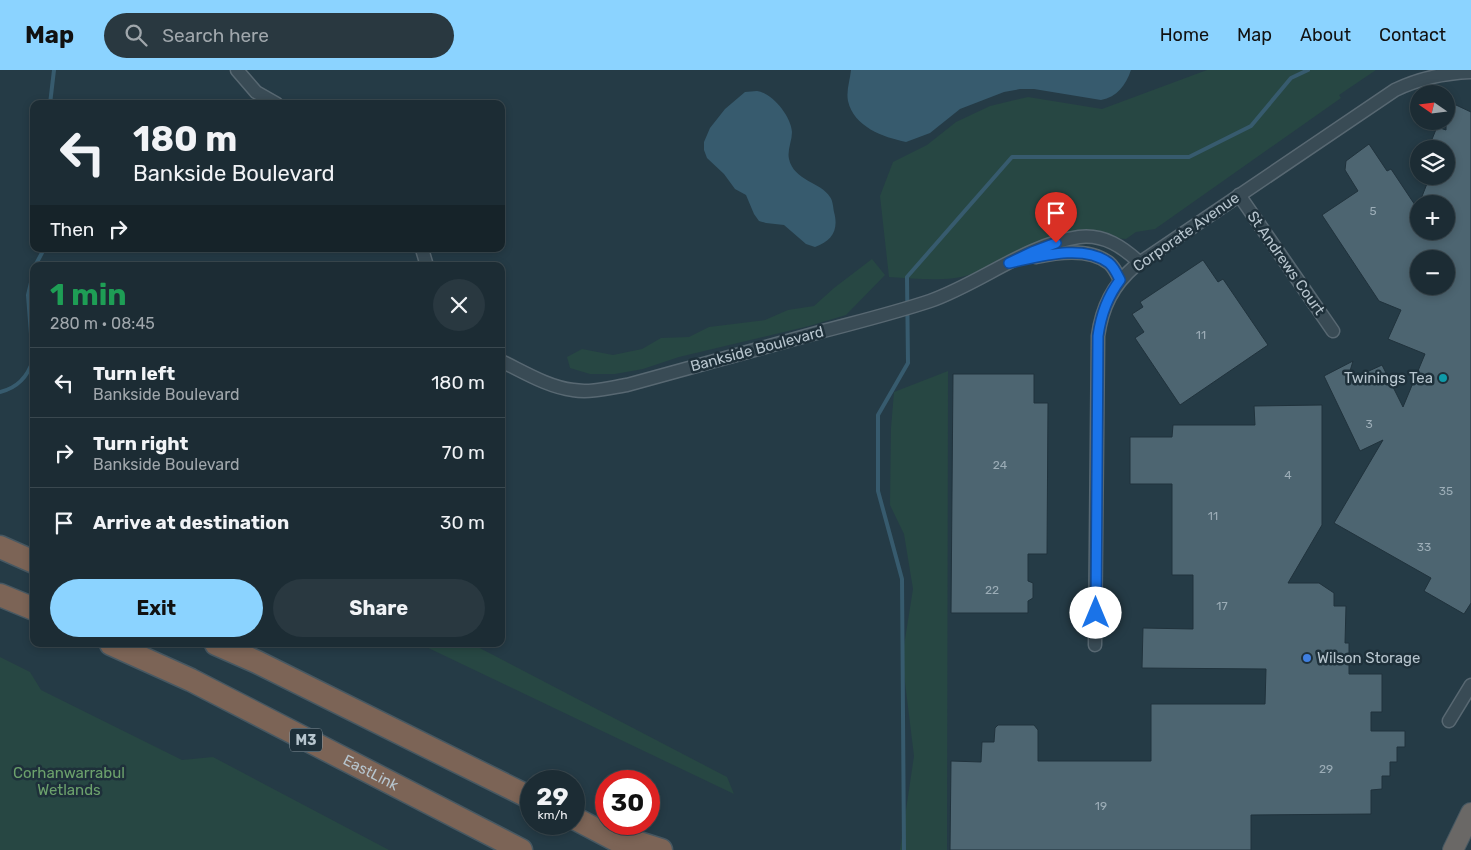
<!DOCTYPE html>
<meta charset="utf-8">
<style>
body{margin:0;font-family:Rubik,sans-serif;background:#293840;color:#f1f3f6;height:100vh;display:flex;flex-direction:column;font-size:19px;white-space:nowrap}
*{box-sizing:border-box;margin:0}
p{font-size:16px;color:#a0a7ac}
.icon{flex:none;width:28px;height:28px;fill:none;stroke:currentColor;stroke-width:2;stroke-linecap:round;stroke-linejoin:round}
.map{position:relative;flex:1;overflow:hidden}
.details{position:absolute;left:30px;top:192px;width:475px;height:385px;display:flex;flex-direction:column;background:#1c2c34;border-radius:10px;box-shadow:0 2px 8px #0003,0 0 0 1px #3a484f}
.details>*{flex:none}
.hud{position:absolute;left:30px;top:30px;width:475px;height:152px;border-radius:10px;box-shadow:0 2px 8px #0003,0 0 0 1px #3a484f;background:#1c2c34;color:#f1f3f6;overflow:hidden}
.needle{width:32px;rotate:284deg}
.buttons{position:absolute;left:1410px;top:15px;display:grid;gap:10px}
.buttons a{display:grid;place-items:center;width:45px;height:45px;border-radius:50%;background:#1c2c34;box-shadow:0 2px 8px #0003,0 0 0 1px #3a484f;font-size:25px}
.speed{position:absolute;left:520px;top:700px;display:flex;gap:10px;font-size:25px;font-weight:700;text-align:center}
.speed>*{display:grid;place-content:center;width:65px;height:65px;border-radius:50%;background:#1c2c34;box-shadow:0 2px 8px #0003,0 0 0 1px #3a484f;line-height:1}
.speed small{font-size:12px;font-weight:400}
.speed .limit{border:8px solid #d22;background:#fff;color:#111}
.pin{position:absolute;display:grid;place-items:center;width:42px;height:42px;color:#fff;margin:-51px -21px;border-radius:50% 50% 50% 0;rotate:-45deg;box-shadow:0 0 5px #0007}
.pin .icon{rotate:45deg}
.me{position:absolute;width:55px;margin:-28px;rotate:0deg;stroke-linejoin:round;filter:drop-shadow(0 0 4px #0008)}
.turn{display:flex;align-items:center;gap:18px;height:105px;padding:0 20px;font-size:22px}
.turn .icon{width:65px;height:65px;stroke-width:2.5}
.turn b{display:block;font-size:35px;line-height:42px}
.then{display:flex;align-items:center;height:48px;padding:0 20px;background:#0003;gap:10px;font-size:19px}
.round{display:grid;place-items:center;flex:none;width:52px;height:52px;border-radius:26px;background:#293840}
.overview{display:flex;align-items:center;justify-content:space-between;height:85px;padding:0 20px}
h1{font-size:30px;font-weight:700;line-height:38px;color:#1e9e55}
.action{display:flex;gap:10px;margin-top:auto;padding:10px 20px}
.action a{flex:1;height:58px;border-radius:30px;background:#8bd3ff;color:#111;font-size:20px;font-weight:700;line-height:58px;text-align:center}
.action a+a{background:#293840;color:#f1f3f6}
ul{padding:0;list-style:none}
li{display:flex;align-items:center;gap:15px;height:70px;padding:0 20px;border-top:1px solid #3a484f}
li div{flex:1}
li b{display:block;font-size:19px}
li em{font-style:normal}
header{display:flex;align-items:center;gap:30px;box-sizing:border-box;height:70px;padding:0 25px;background:#8bd3ff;color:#111}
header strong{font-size:24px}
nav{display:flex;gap:28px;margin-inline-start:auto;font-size:18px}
.search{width:350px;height:45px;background:#293840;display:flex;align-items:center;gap:12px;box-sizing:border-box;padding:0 18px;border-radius:28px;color:#a0a7ac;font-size:19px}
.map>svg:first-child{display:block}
</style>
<header>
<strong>Map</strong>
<div class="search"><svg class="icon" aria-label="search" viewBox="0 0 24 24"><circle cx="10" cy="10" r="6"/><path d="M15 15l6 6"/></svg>Search here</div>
<nav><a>Home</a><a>Map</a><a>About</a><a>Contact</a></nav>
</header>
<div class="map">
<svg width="1471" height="780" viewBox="0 0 1471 780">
<rect width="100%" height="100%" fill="#253b46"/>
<g fill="#274743">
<path d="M1207,0H1376L1339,25L1341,28L1155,159L1136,162L1126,169C1111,168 1099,159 1082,160C1056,162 1020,180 996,191C988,195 980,201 972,204C949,212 919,209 889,207L880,126L893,92L927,75L956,52L990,36L1028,27L1102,39Z"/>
<path d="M872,189L885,205L846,245L809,256L679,287L643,299L615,304H590L570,298L567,287L582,279L613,285L642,279L661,268L689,267L709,257L765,250L788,240L814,236L834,218Z"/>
<path d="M948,301L947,780H900L914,686L902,588L913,519L904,464L890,435L891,358L894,322Z"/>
<path d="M420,574H472L727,707L734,724Z"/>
<path d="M0,587L30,602L41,620L182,690L213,687L389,780H0Z"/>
</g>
<g fill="#375b6e">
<path d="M851,0H1131C1126,15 1117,27 1101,30L1034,19H1020L1004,22L960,39L930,63L906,72C883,67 854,57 848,31C846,21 850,10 851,0Z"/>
<path d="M757,21C772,23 791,46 792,62C792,71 787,80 789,89C794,111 821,112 830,127C833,131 833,137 834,142C839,160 832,171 815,177L806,174L784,155L766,153L759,151L754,144L746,125L735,119L724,104L707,88L704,80V72L710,58L725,39L745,22Z"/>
</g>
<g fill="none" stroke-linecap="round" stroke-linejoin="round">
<g stroke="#375b6e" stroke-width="4">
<path d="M50,34L54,0"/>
<path d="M35,196L44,179"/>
<path d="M0,322C17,318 28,306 33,290L28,225L34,200"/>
<path d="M904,780L902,509L878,421V345L908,293L907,207L1012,87H1189L1251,56L1291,8L1308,0"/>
</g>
</g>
<g fill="#4d6571" stroke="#20323c" fill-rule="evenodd">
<path d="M1456,35L1471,42V533L1464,544L1424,521L1431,508L1334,453L1383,370L1360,381L1324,306L1353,291L1347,311L1382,295L1403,337L1425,284L1388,269L1401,240L1379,231L1322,145L1358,121L1345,100L1346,91L1369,74L1387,101L1391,99L1419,141V161H1446V134H1419L1430,106H1446V79H1428L1437,57L1446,60V37ZM1419,189H1446V216H1419Z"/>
<path d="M1203,190L1218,212L1223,209L1268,275L1180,335L1135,268L1144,262L1132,244L1143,237L1140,232Z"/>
<path d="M953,304H1034V333H1048L1047,484H1028V511L1033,513V528L1028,531V543H951Z"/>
<path d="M1322,335V455L1288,513H1319L1334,523V536H1346L1345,573H1349V604H1382V642H1371V661H1405V677H1397V692H1390V706H1382V719L1371,720V744L1251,745V780H950L951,691L981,692L982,672H994L995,658L998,655H1034L1038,660V691H1151V634H1265L1266,599L1142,598L1143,558L1193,559V505H1172V414H1130V367H1172L1173,355H1255L1254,336Z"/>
</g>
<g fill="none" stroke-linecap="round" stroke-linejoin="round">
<defs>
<g id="minor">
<path d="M237,0L256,22L277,34"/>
<path d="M1239,125L1333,261"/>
<path d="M422,179L427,196"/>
<path d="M1036,187C1058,182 1090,178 1109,193C1114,197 1117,204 1120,210"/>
<path d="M501,291C524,302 548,317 573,320C590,323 609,318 627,315C691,297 756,280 820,262C857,252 894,243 930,231C981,213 1025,175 1079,167C1104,164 1123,177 1140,193"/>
<path d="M1095,575L1098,266C1102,237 1113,215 1135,196L1395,20C1420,8 1443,3 1471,2"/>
<path d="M1449,651L1471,615"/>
</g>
<path id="trunk" d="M1453,780L1471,743"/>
<g id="motorway">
<path d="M0,477L34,492"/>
<path d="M0,525L34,539"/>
<path id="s1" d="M111,574L191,610L521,780"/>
<path d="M216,574L257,592L531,728"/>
<path d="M574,748L635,780"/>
<path d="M623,768L661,780"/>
</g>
</defs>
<use href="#minor" stroke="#586872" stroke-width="15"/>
<use href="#trunk" stroke="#475862" stroke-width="22"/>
<use href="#motorway" stroke="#475862" stroke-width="25"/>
<use href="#minor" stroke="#394b55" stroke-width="12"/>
<use href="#trunk" stroke="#6a6866" stroke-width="20"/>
<use href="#motorway" stroke="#7c6456" stroke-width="22"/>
</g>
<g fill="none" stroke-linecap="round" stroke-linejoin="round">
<defs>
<path id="route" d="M1056,173L1032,182L1009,193C1038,187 1083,173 1109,193C1114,197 1117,204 1120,210C1107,227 1101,244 1098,266L1096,543"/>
</defs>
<use href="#route" stroke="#114b97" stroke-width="12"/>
<use href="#route" stroke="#1a73e8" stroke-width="9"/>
</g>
<circle fill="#0f9aa8" stroke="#1e303a" stroke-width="2" cx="1443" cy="308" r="5"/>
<circle fill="#3f7fe0" stroke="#1e303a" stroke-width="2" cx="1307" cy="588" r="5"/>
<g text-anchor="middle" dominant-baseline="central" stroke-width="5" stroke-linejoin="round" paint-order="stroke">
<g font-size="12" fill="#9cadb7">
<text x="1373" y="141">5</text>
<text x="1201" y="265">11</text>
<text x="1369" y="354">3</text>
<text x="1000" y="395">24</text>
<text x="1288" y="405">4</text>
<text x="1446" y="421">35</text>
<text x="1213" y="446">11</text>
<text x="1424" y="477">33</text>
<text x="992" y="520">22</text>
<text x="1222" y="536">17</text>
<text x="1326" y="699">29</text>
<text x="1101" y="736">19</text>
</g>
<rect fill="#1e303a" stroke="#8998a2" stroke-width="1" x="290" y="658.5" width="32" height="23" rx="4"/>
<g font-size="14" font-weight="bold" fill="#b7c5ce">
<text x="306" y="670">M3</text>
</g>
<g font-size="15" fill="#b7c5ce" stroke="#1e303a">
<text transform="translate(1186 162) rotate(-35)">Corporate Avenue</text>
<text transform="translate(1286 193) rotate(55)">St Andrews Court</text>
<text transform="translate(757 279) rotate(-15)">Bankside Boulevard</text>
<text stroke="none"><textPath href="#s1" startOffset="290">EastLink</textPath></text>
</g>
<g font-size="15" fill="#b7c5ce" stroke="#1e303a" text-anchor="end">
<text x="1433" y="308">Twinings Tea</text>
<text x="1317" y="588" text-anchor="start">Wilson Storage</text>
</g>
<g font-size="15" fill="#6ca16c" stroke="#1e303a">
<text x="69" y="703">Corhanwarrabul<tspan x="69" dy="17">Wetlands</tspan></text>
</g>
</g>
</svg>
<div class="buttons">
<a><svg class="needle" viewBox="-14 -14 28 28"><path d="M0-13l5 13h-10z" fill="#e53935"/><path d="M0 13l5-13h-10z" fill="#a0a7ac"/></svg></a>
<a><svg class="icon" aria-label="layers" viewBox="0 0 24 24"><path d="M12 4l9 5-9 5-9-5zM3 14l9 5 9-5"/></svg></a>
<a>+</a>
<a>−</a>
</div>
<div class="speed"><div>29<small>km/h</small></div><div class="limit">30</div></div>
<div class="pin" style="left:1056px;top:173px;background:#d93025"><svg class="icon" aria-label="arrive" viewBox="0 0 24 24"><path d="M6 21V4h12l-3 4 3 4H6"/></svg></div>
<svg class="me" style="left:1096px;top:543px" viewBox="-20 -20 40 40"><circle r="19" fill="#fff"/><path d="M0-13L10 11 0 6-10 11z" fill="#1a73e8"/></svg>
<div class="hud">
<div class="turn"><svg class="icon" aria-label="left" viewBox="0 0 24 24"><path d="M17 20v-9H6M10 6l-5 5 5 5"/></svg><div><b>180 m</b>Bankside Boulevard</div></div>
<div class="then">Then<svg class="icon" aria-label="right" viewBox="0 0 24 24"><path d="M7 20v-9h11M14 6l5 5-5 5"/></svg></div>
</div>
<section class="details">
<div class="overview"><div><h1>1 min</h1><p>280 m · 08:45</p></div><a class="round"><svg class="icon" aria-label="close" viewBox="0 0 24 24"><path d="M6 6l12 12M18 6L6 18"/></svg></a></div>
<ul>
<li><svg class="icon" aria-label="left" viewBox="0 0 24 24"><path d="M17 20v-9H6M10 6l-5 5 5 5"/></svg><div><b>Turn left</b><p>Bankside Boulevard</p></div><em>180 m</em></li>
<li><svg class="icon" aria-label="right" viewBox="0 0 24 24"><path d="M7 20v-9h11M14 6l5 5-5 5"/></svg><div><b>Turn right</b><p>Bankside Boulevard</p></div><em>70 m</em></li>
<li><svg class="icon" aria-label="arrive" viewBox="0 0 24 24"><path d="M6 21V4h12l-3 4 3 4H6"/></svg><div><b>Arrive at destination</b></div><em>30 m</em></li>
</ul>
<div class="action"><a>Exit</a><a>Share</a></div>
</section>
</div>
